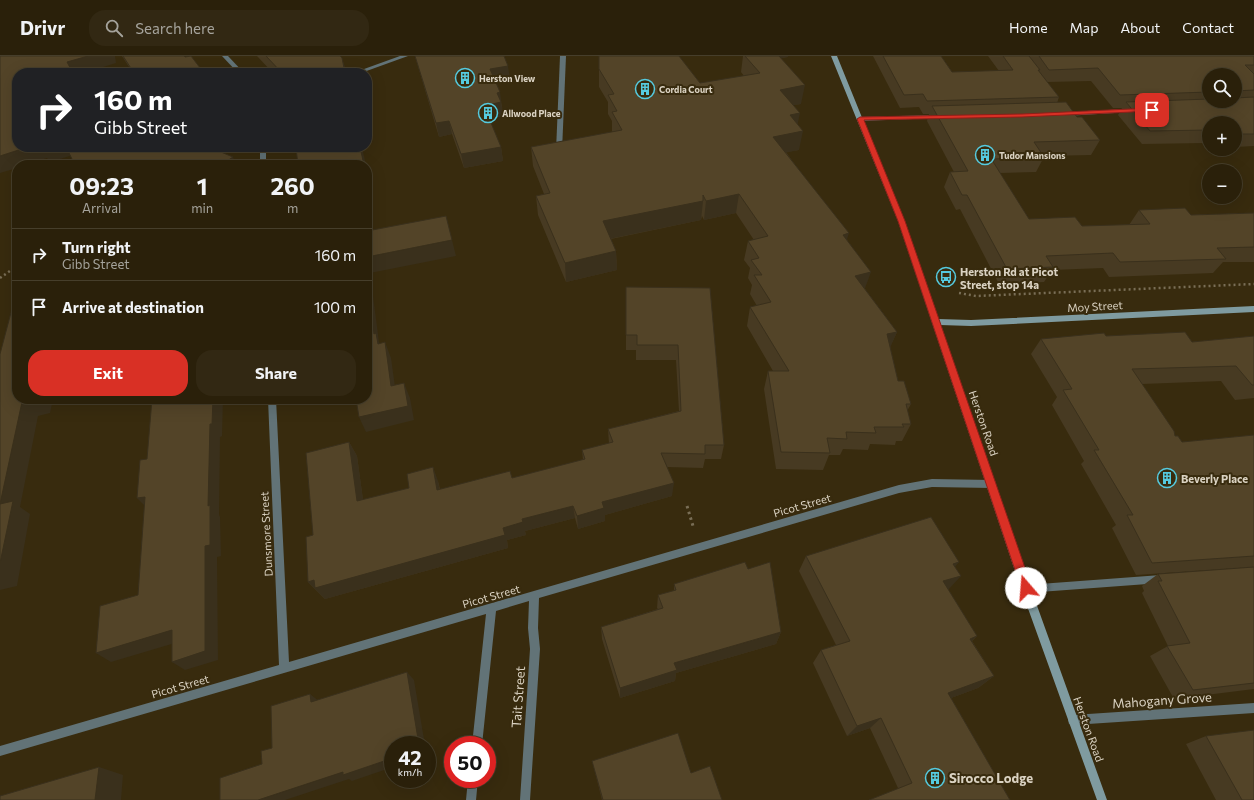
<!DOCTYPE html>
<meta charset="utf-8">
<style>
body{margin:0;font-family:Commissioner,sans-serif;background:#322813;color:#f1f3f6;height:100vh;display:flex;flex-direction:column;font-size:15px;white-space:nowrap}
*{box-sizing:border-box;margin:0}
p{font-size:13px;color:#a5a39c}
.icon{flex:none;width:22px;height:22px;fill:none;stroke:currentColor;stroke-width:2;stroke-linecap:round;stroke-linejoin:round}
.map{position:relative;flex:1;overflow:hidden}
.details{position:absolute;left:12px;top:104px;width:360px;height:244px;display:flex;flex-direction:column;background:#2a200a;border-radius:16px;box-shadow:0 4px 16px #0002,0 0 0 1px #463e2b}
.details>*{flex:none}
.top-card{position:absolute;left:12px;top:12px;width:360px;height:84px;border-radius:16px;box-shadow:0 4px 16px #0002,0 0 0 1px #463e2b;background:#202124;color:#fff;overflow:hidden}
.controls{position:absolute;left:1202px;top:12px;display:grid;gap:8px}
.controls a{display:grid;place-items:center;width:40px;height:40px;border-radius:50%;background:#2a200a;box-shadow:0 4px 16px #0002,0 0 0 1px #463e2b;font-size:20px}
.speed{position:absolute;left:384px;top:680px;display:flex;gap:8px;font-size:20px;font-weight:700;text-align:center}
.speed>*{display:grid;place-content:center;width:52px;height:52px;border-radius:50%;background:#2a200a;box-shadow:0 4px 16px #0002,0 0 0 1px #463e2b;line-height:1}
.speed small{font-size:10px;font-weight:400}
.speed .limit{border:6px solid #d22;background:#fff;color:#111}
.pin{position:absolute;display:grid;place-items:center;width:34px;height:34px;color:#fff;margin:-17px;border-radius:8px;box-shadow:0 2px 6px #0006}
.me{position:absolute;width:44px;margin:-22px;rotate:342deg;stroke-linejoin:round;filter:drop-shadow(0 0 3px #0008)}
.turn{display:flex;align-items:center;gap:14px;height:84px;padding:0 16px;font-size:18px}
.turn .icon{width:52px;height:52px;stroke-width:2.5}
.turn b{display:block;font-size:28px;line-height:34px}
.eta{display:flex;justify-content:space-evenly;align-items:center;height:68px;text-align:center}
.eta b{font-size:24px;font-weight:700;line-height:28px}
.action{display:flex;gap:8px;margin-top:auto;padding:8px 16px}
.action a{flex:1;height:46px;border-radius:16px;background:#d93025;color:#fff;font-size:16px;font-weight:700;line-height:46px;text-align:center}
.action a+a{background:#322813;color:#f1f3f6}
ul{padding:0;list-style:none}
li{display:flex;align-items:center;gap:12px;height:52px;padding:0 16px;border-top:1px solid #463e2b}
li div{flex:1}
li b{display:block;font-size:15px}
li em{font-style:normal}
header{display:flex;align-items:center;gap:24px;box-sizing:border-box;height:56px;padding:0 20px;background:#2a200a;border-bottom:1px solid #463e2b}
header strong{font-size:19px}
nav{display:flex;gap:22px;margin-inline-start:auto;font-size:14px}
.search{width:280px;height:36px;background:#322813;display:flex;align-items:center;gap:10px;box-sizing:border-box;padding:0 14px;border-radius:16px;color:#a5a39c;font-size:15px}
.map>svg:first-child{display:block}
</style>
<header>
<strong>Drivr</strong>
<div class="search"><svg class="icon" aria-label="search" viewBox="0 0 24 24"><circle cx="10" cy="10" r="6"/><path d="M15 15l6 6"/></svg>Search here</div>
<nav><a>Home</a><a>Map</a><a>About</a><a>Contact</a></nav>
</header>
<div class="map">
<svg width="1254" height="744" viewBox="0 0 1254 744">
<rect width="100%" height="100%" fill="#382b0e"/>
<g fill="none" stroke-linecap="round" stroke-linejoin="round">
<path stroke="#796e56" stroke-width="2" stroke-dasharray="1.5 2" stroke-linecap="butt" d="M213,94L222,91"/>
<g stroke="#796e56" stroke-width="2.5" stroke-dasharray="2 3" stroke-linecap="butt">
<path d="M0,222L17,210"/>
<path d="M959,237L976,240L1254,228"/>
</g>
<path stroke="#796e56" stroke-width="3" stroke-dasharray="2.5 3.5" stroke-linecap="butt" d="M687,450L693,470"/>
<g fill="#627377" fill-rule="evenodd">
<path d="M1161,519L1164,520L1166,523L1164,526L1161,527L1026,537L1023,536L1021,533L1023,530L1026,529Z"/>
<path d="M1254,647V657L1073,669L1069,668L1068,664L1069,660L1073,659Z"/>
</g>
<g fill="#627377" fill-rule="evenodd">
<path d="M222,0H228L244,17H238Z"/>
<path d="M400,0H408L361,17H353Z"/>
<path d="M560,0H566L562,95L559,97L556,95Z"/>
<path d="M1129,53L1132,55L1131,56L1065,60L1062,58L1065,56Z"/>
<path d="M937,59L939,60V62L860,65L857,63L860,61Z"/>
<rect x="260" y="91" width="6" height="18"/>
<path d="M268,343H276L289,606L899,429L932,423L992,424L995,425L996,428L995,431L992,432L932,431L899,437L539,542L538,572L540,593L530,744H520L530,593L528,572L529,545L496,555L482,689H472L486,558L0,700V690L279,609Z"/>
<path d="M468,723H478L476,744H466Z"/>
</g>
<path fill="#7f9ba0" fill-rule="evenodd" d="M831,0H837L904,165L938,263L971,264L1254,250V256L971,270L940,269L1031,533L1107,744H1097L1021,533L898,165Z"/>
</g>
<g fill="#473a22" fill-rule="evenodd">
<path d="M122,0H184L204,17H133Z"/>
<path d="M257,0H340L347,17H273Z"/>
<path d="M415,0H504L510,23L496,26L502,50L503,60L489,63L501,91L503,105L464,112L452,78L439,81Z"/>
<path d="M743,0H788V1L781,2L801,48L793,49L797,68L799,94L786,96L847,183L865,233L897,276L890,291L898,325L911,348L907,355L911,368L902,385H896L895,389L870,388L868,394L843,393L840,399H829L823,414L776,413L764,333L768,315H773L747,270L750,251L757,250L750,238L752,229L748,222L750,212L744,204L748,185L754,184L736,157L704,164L702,160L701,164L611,183L616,195L617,214L566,226L538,159L536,140L544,138L533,110L531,91L613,76L612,75V65L608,58V46L599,31V13L700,27L744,20L741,16Z"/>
<path d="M873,0H941L952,16L999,15L988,0H1254V90L1235,91V67H1209V91H1208L1205,87L1142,88L1118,59L1122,52H1113L1091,25L1047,26L1059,41L1057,47L1077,61L1100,84L1091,99L1044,100V101L1036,116L1000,117L1029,163L1082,170L1129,169L1139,154L1191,159L1254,157V206H1223L1213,217L1109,221L1103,212L1052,214L1044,226L999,228L960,153L956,154L944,131L950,116H954L927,65L929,58H923L919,51L900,52ZM1209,19H1235V45H1209Z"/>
<path d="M710,232L724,389L721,403H705L703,412L667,411L672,440L605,459V465L578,473L575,462L525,475L526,479L507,484L508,492L325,543L308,526L313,479L349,386L357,400L363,444L438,425L440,433L512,422L583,404L582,394L609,388L608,373L679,355L676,304H636V294H626V279Z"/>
<path d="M1106,280L1192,286L1254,280V342L1235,344L1221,325L1142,328L1175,380L1182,386L1254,379V511L1136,519L1112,472L1116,469L1081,408L1084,405L1052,349L1057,341L1031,298L1041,283Z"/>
<path d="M806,500L955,511L948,534L977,580L972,585L994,620L978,632L951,642L1010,744L898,732L870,672L847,680L813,607L821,594L836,589L799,515Z"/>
<path d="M1254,511V633L1174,643L1150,600L1168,590L1142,537L1144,535L1142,530L1158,518Z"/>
<path d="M748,513L781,576L776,588L676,617L675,625L620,642L602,583L601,571L658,553L657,552L658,539L674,535V528Z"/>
<path d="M1206,680L1254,744H1216L1186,688Z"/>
<path d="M592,705L691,717L722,744H602L594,712Z"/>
</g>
<g fill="#3a301c">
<path d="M88,0H115L116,7L84,17H73L67,6Z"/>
<path d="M756,0H788V1L755,6Z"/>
<path d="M342,2L347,17H345Z"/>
<path d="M508,10L510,23L492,26L490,13Z"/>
<path d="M805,29L801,48L777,52L780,34Z"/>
<path d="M500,36L503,60L486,63L484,50L497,37Z"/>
<path d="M800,57L796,76L790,59Z"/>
<path d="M449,65L452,78L439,81L436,67Z"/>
<path d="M803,75L799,94L770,100L773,81Z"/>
<path d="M28,91H67L73,99L50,106L47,102L25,109H17V112L0,117V100Z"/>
<path d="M360,91H362L366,109H364Z"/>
<path d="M501,91L503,105L464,112L461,98Z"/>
<path d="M294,92H296L300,108Z"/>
<path d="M233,101L236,109H221Z"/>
<path d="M367,115L371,133L367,134Z"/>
<path d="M739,138L736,157L704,164L706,145Z"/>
<path d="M703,145L701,164L604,184L603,165Z"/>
<path d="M849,177L843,196V179Z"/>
<path d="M452,184L456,200L370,217L379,286L382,293L378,288L374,278L367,222V201Z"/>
<path d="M616,195L617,214L566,226L565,207Z"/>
<path d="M871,216L864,235L855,220Z"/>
<path d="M897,276L889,294L887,278Z"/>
<path d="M385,286L391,302L397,345L391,330Z"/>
<path d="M404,327L410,342L414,364L366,376L359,361Z"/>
<path d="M35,343H53L50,357L38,360L20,451L30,458L17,530L0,534V448L22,346Z"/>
<path d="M213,343H223L222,380L220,381L219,459L220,461L221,500L217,501L218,604L185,614L172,606L205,490L208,450L210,368Z"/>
<path d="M349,386L357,400L365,458L357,445Z"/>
<path d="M433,411L438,425L442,447L437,434Z"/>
<path d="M674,427L672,440L605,459V465L578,473L577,460L602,446Z"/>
<path d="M145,441L149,454L137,442Z"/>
<path d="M573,450L575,462L525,475L526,479L507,484L508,492L325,543L308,526L503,472L522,463Z"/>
<path d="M959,506L947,521L953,508Z"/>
<path d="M961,520L948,534L943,525Z"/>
<path d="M172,574L185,584L111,606L96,597Z"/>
<path d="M781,576L776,588L676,617L675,625L620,642V632L674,607Z"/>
<path d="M977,580L963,593L970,583Z"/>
<path d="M407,616L414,624L425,689H419Z"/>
<path d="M994,620L978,632L935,648L948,637Z"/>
<path d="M310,638L320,646H311Z"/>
<path d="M881,662L870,672L847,680L857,670Z"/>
<path d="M393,702V711L352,725L349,723L285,744H258L343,716Z"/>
<path d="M99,711L123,719L121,744H95Z"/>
</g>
<g fill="#534428" stroke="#3a301c">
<path d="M0,0H88L67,6L73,17H17V91H28L0,100Z"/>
<path d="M123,0H184L185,1L191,0L204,17H134Z"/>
<path d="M266,0H340L342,2L345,17H282Z"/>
<path d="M415,0H504L508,10L490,13L500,36L497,37L501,46L484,50L501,91L461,98L449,65L436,67Z"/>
<path d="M599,0H679L700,27L760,17L745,0H779L805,29L780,34L800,57L790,59L803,75L773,81L849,177L843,179L871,216L855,220L897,276L887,278L898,325H904L911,348H906L911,368H902L904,371H874L876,377L846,376L847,383L827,382L830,397L781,396L768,315H789L750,251L771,246L754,219H762L751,204L759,202L748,185L768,180L739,138L706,145L703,139V145L603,165L616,195L565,207L536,140L550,137L531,91L622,74L612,56L617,55L608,39L614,38L599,13Z"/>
<path d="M883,0H941L952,16L1013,14L1003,0H1029L1040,14H1038L1059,41L927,45L923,38L904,39Z"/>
<path d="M1039,0H1254V9H1245L1254,18V34L1235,35V19H1209V36L1120,39L1098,12L1049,14Z"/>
<path d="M1254,41V78H1235V67H1209V74L1150,75L1126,46L1209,43V45H1235V42Z"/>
<path d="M1066,46L1077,61H1082L1100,84L1034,86L1044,101L994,103L995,104H992L1029,163L1075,161L1082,170L1150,168L1139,154L1185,152L1191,159L1254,157V191L1217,192L1226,203L1120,206L1113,197L1046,200L1053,211L1007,213L967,139H962L950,116L968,115L932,50Z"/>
<path d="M66,91H209L233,101L221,109H153V108L151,109H75Z"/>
<path d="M294,91H360L364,109H298L296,92H294Z"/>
<path d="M446,160L452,184L367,201V175Z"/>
<path d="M367,222L374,278L376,277L378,288L385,286L391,330L404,327L408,350L359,361L356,343H367Z"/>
<path d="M626,231L710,232L724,389H705V398L661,397L674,427L602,446L604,452L577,460L573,450L522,463L523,466L503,472L505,479L315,532L314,524L308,526L306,481L313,479L306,397L349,386L357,445L409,432L407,418L433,411L437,434L510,415L512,422L585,403L582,394L613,386L608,373L681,355L678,289H637V279H626Z"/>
<path d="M17,234V343H35L22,346L0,448L13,445L0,507V298Z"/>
<path d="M1185,276L1192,286L1254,280V329H1252L1236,310L1132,313L1174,375L1175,380H1178L1182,386L1254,379V500L1152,507L1127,459H1133L1094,394H1099L1063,334L1072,333L1041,283L1104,277L1106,280Z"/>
<path d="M152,343H213L212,368H210L208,450L210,449V489L205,490V595L172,606V574L96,597L100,550L138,539L145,441L137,442L140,404L147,403Z"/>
<path d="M931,461L959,506L953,508L961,520L943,525L977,580L970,583L994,620L948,637L1010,744H869L912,727L881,662L857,670L821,594L850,585L806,500Z"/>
<path d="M745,506L748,513L770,506L781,576L674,607L677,614L620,632L601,571L663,552L658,539L676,534L674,528Z"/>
<path d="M1254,511V627L1193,634L1167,590L1190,587L1158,525H1162L1158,518Z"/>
<path d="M407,616L419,689H393V702L343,719V716L258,744H220V722L262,708L261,695L272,692L271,650L310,638L311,646Z"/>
<path d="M1254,674V744H1242L1206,680Z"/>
<path d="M678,677L691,717L710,710L722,744H603L592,705Z"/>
<path d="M99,711L95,744H0V740Z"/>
</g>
<path fill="#d93025" stroke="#8d1f18" d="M1152,52L1154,53V55L1022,61L864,64L905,165L1032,532L1030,536L1026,537L1023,536L1021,532L898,165L857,63L860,61L1022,58Z"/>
<defs>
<symbol id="building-ring" viewBox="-11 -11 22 22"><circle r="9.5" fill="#382b0e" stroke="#55cadf" stroke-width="1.5"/><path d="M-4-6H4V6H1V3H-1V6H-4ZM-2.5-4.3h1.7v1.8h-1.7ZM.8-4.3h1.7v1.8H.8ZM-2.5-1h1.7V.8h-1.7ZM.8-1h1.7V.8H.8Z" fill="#55cadf"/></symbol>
<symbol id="bus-ring" viewBox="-11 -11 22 22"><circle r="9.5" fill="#382b0e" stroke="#55cadf" stroke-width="1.5"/><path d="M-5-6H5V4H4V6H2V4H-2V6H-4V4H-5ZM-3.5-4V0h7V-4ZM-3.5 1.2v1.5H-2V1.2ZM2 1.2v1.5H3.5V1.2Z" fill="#55cadf"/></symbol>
</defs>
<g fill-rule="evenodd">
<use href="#building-ring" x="454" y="11" width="22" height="22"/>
<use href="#building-ring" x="634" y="22" width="22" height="22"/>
<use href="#building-ring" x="477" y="46" width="22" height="22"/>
<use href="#building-ring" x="974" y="88" width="22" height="22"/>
<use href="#bus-ring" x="935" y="210" width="22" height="22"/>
<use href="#building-ring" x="1156" y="411" width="22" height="22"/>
<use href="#building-ring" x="924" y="711" width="22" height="22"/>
</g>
<g text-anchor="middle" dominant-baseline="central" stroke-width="4" stroke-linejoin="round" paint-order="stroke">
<g font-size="9" font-weight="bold" fill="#dad2c2" stroke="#382b0e" text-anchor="start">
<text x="479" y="22">Herston View</text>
<text x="659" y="33">Cordia Court</text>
<text x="502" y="57">Allwood Place</text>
<text x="999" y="99">Tudor Mansions</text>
</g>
<g font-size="11" font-weight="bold" fill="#dad2c2" stroke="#382b0e" text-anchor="start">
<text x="960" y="215">Herston Rd at Picot<tspan x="960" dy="13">Street, stop 14a</tspan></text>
<text x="1181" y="422">Beverly Place</text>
</g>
<g font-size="11" fill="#dad2c2" stroke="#382b0e">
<text transform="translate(1095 250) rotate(-3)">Moy Street</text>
<text transform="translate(984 367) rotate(71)">Herston Road</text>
<text transform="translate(802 449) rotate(-16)">Picot Street</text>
<text transform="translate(266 478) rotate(-93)">Dunsmore Street</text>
<text transform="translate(491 540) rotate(-16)">Picot Street</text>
<text transform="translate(180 630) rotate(-16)">Picot Street</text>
<text transform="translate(1089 673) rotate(70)">Herston Road</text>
</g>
<g font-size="13" fill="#dad2c2" stroke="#382b0e">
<text transform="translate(518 641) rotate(-86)">Tait Street</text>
<text transform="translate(1162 644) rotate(-4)">Mahogany Grove</text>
</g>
<g font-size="13" font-weight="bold" fill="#dad2c2" stroke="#382b0e" text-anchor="start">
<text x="949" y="722">Sirocco Lodge</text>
</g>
</g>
</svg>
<div class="controls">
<a><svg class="icon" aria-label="search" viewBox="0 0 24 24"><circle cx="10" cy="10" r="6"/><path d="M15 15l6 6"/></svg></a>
<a>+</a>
<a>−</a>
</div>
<div class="speed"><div>42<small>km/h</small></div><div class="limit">50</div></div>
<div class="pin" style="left:1152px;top:54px;background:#d93025"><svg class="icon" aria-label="arrive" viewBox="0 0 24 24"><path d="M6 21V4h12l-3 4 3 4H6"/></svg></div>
<svg class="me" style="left:1026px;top:532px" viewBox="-20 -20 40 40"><circle r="19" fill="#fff"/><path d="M0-13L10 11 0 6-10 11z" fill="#d93025"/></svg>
<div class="top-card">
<div class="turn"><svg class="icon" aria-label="right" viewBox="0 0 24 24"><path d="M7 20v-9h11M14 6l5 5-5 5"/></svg><div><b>160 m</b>Gibb Street</div></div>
</div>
<section class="details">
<div class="eta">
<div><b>09:23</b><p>Arrival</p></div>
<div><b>1</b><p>min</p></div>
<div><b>260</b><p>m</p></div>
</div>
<ul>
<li><svg class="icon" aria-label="right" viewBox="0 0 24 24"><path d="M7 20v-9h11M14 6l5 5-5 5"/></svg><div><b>Turn right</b><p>Gibb Street</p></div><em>160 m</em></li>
<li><svg class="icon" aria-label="arrive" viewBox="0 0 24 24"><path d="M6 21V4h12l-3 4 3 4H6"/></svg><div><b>Arrive at destination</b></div><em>100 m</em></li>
</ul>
<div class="action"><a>Exit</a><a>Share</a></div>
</section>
</div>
